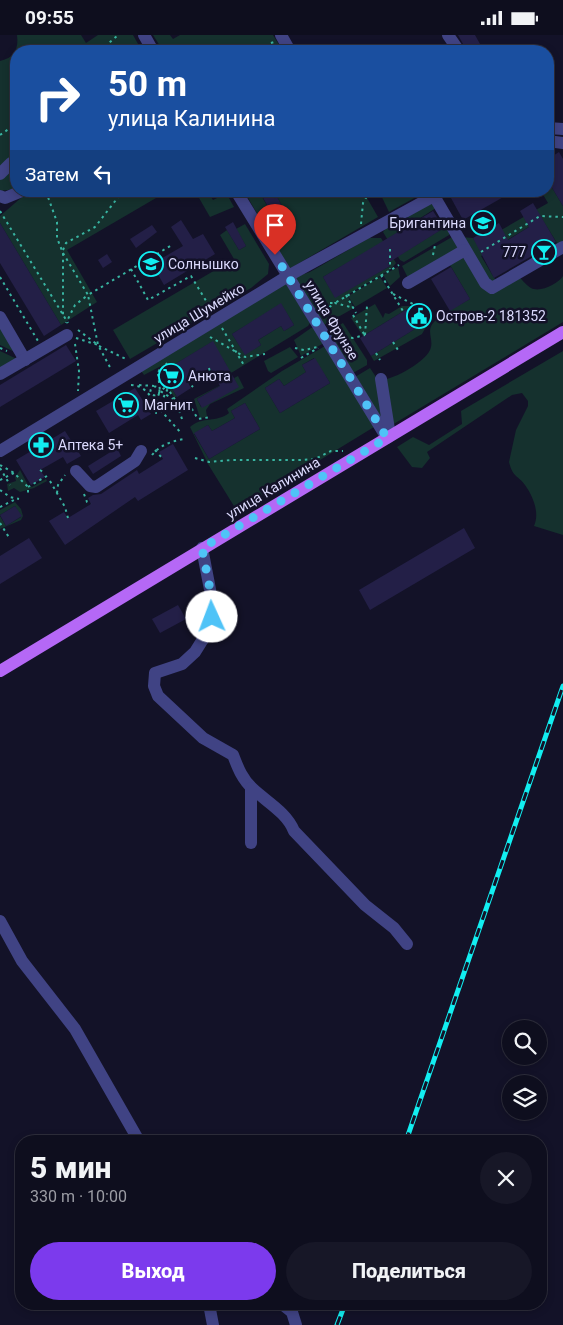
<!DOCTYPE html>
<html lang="ru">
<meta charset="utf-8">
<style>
body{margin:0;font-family:Roboto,sans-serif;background:#171727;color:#f1f3f6;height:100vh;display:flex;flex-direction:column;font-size:19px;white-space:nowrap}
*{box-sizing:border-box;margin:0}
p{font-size:16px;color:#9b9ca4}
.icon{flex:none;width:28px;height:28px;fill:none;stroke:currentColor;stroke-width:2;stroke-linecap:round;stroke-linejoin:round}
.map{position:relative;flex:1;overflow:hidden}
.sheet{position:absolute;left:15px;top:1100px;width:532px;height:175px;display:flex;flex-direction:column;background:#0e0e1e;border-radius:20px;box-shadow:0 2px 8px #0003,0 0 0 1px #2e2e3c}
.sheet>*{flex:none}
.guide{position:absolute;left:10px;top:10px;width:544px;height:152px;border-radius:20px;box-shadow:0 2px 8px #0003,0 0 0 1px #2e2e3c;background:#1a4fa0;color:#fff;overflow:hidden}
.controls{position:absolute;left:502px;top:985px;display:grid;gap:10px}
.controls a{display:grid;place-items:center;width:45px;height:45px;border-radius:50%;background:#0e0e1e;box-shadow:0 2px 8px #0003,0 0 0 1px #2e2e3c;font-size:25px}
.pin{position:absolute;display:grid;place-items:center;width:42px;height:42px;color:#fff;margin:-51px -21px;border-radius:50% 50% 50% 0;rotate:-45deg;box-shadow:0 0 5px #0007}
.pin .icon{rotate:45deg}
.me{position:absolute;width:55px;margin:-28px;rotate:358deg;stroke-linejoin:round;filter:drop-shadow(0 0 4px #0008)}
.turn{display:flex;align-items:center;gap:18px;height:105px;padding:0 15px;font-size:22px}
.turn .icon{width:65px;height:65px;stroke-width:2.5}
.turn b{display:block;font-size:35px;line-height:42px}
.then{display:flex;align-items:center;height:48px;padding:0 15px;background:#0003;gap:10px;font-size:19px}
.round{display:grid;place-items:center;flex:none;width:52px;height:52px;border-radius:26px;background:#171727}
.summary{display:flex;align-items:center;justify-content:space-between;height:85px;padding:0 15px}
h1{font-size:30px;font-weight:800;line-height:38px}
.button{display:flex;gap:10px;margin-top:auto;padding:10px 15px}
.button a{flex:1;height:58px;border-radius:30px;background:#7c3aed;color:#fff;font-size:20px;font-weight:800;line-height:58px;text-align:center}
.button a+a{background:#171727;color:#f1f3f6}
.status{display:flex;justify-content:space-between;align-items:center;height:35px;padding:0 25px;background:#0e0e1e;direction:ltr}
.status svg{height:14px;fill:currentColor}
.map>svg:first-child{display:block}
</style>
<div class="status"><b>09:55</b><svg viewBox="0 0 49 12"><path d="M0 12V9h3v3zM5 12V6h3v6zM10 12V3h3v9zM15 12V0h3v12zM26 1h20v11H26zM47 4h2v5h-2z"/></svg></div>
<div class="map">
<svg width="563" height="1290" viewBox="0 0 563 1290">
<rect width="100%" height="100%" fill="#131228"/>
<g fill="#15312e" fill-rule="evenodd">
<path d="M17,0H81L86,8L98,0H133L142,16H16V123L0,134V26C14,23 19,14 17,0Z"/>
<path d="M153,0H170L173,4L180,0H273L283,16H163Z"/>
<path d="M16,131V154L0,156V144Z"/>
<path d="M548,146L563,171V212L517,239C521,244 526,250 531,253C540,258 558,249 563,241V287L387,393L355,342L370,333L378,345C390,347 429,326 431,312C433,303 426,295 434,287C442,277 459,271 470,264L450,230L469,217L461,202L473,203L477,209L548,168L541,156H548ZM542,184L557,208L496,246L481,221Z"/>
<path d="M29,156H168L67,215L97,267L61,290L0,188V181Z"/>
<path d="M195,156H207L213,165L219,162L216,156H225L234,172L210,182Z"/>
<path d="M244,156H267L261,160L273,181L284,175L274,156H363L378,182L289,234Z"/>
<path d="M379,156H427L389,177Z"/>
<path d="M431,166L451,192L449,200L404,227L400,225L383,197L390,189ZM436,173L447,191L400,220L389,203Z"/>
<path d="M245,189L269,229L268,239L251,253L130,324L113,295L234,224L220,200L227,195L239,215L246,211L236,194Z"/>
<path d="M452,202L462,214L409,245L402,231Z"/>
<path d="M369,203H381L396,228L390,235L347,260L354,273L322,291L295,242L310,237ZM378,210L390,231L335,262L323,242Z"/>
<path d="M398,232L400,242L390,251L383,240Z"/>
<path d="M380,242L387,253L355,272L348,261Z"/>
<path d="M285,247L310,288L308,291L218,346L213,339L227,331L212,307L162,337L177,362H174L160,338L161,331L144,340L139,333ZM281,269L294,290L284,296L281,291L258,305L261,310L245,319L232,299Z"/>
<path d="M375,269L383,283L385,278L389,279L402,271H412L363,301L351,283Z"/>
<path d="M0,288L17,318L0,310Z"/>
<path d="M343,288L367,325V330L353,338L327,297Z"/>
<path d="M423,289L426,292L422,299L374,326L371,321Z"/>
<path d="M311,293H314L324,308L301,321L294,305Z"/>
<path d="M325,311L374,392L237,476L208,429L190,392C202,381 217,388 229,378L227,374L282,336ZM314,323L330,348L280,378L265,353L279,344L284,351L306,337L302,330ZM245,368L260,394L209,424L194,399L208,390L212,396L235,383L231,376Z"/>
<path d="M290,312L298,322L271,338L268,336L264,326Z"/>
<path d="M0,316L17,324L0,333Z"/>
<path d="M563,316V500L534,491C540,478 533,461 525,450C518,440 513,443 509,427L516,395L528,371V366L522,358L512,360L427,417L430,423L422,433L412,432L397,412L413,402L429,410L462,389L461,376Z"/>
<path d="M238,341L244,353L210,369L206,375L207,382L200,383L194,364ZM234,343L238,352L201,372L197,364Z"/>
<path d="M20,435L28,450L32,452L46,444L47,446L34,453L20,457L14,453L8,456L7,449L16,446L15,442Z"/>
<path d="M15,467L21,474L23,481L21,485L0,494V481L6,491L21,482L15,471L0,480V475Z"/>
</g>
<g fill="#231f47">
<path d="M458,0H475L484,16H467Z"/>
<path d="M559,117L563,124V171L548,146V124Z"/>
<path d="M267,156H274L284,175L273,181L261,159Z"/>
<path d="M463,156H514L463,185L451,163Z"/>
<path d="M533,168L556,207L494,243L473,203L499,188L508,205L529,192L520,176Z"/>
<path d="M433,176L444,193L388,228L390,231L335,263L323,242Z"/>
<path d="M181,185L193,204L203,199L215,219L164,250L152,229L183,211L171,192Z"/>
<path d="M233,187L246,211L239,215L225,192Z"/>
<path d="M0,188L61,290L44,301L0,228Z"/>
<path d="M152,190L157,197L136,213L130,204Z"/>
<path d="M107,219L112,227L103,233L98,225Z"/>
<path d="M451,232L470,264L450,276L431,244Z"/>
<path d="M281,268L294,290L284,296L281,291L258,305L261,310L245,320L232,299Z"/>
<path d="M412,271L423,289L371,321L360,303Z"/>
<path d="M213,306L239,352L202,373L197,364L220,351L210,333L187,346L191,353L177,362L162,337Z"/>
<path d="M66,310L76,326L0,372V350Z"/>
<path d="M315,323L330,348L280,378L265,353L279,344L284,351L306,337L302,330Z"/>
<path d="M135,353L151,379L141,385L138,380L109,398L96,376Z"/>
<path d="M245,368L260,394L209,424L194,398L208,390L212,396L235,383L231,376Z"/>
<path d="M65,396L81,421L67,429L63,422L40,435L45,442L31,450L16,425Z"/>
<path d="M173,409L188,435L138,466L135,462L65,510L49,486L64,477L68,483L91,469L88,463L93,460L101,459L137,435L139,439L163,424L159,417Z"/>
<path d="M117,413L121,421L93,439L88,431Z"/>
<path d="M15,471L22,481L6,491L0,480Z"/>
<path d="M464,493L475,513L370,575L359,555Z"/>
<path d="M29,503L42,523L0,549V521Z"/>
<path d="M178,570L186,584L160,598L152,584Z"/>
</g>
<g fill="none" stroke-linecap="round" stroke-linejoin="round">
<g stroke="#38b4a1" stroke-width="2" stroke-dasharray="2.5 4" stroke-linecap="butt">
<path d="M100,16L118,0"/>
<path d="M261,16L268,9L274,7"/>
<path d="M0,100L16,89"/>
<path d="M48,156V162L57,187V203L63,218V281"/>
<path d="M0,176L68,288"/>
<path d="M361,189L363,168L370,156"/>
<path d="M390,214V234"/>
<path d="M63,215L66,208L95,192L123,156"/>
<path d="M481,217L540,181L563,182"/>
<path d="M63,218L88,260L75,270L66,288"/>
<path d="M433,220L435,210"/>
<path d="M131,234L148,265L191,241L211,274"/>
<path d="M381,240L403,276"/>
<path d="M0,242L38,306"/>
<path d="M393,259L419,272"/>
<path d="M346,260L356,278"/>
<path d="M317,268H335L399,230"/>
<path d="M324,276L335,268L354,273"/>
<path d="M353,280L364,299"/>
<path d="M419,281L423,279"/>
<path d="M328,284L337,288"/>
<path d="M222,293L245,332"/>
<path d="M78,295L98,310L88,260L172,210"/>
<path d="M365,300L367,271"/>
<path d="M210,302L245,322L265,319"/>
<path d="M338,302L353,303L365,300"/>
<path d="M76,303L98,310L111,334"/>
<path d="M393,307L398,315"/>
<path d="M75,309L79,336L78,356"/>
<path d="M99,311L128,325"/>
<path d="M0,313L7,316"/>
<path d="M295,313L304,315L318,312"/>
<path d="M376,318L380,325"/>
<path d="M301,323L318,313"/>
<path d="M166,328L169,333"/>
<path d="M209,333L211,341"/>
<path d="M158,339L160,356L155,369L181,398"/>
<path d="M187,346L193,352"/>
<path d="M170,349L160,356L173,364"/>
<path d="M131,350C146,350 155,365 156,378L170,349"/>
<path d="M139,350L154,351"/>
<circle cx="155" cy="356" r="4.5"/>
<path d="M160,372L166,368L176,366L158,339L160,332"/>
<path d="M182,384L176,366H187L198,384L211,382"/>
<path d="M155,415L163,424"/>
<path d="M152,420C160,410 172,406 184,404"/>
<path d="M195,423L209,427L231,425H300L315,424L331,416H343"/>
<path d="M0,430L14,438L28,452V459"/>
<path d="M0,433L10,450"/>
<path d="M40,435L45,438"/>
<path d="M0,445L14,438"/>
<path d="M50,446L65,472L68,483"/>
<path d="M28,452L47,441"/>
<path d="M0,455L10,462L19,464"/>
<path d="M57,458L58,450L65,440"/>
<path d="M84,459L87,467L91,469"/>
<path d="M0,472L16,464"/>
<path d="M0,488L10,504"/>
</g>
<g stroke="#404384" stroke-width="12">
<path d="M144,0L153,16"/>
<path d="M281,0L290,16"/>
<path d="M448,0L459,16"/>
<path d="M548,93L563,94"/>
<path d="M548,106L563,108"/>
<path d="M0,139L11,128H16"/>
<path d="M236,156L387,403"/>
<path d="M0,161L5,163L22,156"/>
<path d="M434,161L485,248L492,253L563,212"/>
<path d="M408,248L465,215"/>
<path d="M0,282L25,325"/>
<path d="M0,339L67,300"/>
<path d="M381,344L390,401"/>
<path d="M0,416L288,241L443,156"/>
<path d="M76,436L90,451L96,452L135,426L141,416"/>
<path d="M202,513L213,570L210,593L195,617L182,629L155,638L154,651L158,661L203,703L233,720C238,733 242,744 253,754C267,767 287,778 294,796L365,870L394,893L407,909"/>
<path d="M251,808V753"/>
<path d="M0,886L22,926L75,994L139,1106"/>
<path d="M209,1269L213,1290"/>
<path d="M282,1269L292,1277L296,1290"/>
</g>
<path stroke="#b568f6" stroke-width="12" d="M0,636L563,297"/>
<defs>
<g id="rail">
<path d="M406,1106L563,651"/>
<path d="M337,1290L345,1269"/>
</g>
</defs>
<use href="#rail" stroke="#12eef1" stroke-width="5"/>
<use href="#rail" stroke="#131228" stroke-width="3" stroke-dasharray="9" stroke-linecap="butt"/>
</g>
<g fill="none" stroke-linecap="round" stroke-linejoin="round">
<path stroke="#4fc3f7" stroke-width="9" stroke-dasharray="0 16.2" d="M212,582L213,570L202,513L387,403L275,220"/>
</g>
<defs>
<symbol id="school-ring" viewBox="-11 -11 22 22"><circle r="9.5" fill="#131228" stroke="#12eef1" stroke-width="1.5"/><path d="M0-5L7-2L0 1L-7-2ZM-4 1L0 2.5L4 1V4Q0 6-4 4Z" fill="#12eef1"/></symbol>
<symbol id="bar-ring" viewBox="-11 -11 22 22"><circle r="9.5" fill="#131228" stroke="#12eef1" stroke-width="1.5"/><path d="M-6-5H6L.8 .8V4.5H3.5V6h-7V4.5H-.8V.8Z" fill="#12eef1"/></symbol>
<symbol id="civic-ring" viewBox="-11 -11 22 22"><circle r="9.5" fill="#131228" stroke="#12eef1" stroke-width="1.5"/><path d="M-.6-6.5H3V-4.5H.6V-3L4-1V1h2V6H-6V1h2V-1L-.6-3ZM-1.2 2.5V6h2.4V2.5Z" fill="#12eef1"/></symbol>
<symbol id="supermarket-ring" viewBox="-11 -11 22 22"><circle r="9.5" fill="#131228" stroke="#12eef1" stroke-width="1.5"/><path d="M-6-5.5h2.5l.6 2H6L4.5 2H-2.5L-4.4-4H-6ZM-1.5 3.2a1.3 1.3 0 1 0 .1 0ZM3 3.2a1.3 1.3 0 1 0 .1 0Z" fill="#12eef1"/></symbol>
<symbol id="pharmacy-ring" viewBox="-11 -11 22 22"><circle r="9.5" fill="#131228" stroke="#12eef1" stroke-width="1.5"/><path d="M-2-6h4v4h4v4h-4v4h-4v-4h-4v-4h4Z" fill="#12eef1"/></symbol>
</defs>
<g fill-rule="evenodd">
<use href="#school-ring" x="469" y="174" width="28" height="28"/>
<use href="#bar-ring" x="530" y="203" width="28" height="28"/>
<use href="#school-ring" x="137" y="215" width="28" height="28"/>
<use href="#civic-ring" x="405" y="267" width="28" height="28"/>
<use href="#supermarket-ring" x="157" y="327" width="28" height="28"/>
<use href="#supermarket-ring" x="112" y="356" width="28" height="28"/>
<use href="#pharmacy-ring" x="27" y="396" width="28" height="28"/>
</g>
<g text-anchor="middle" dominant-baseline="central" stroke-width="5" stroke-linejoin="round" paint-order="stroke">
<g font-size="14" fill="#dbdafd" stroke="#131228" text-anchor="start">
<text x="466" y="188" text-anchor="end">Бригантина</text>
<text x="526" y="217" text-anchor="end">777</text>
<text x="168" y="229">Солнышко</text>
<text x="436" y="281">Остров-2 181352</text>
<text x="188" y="341">Анюта</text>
<text x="144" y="370">Магнит</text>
<text x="58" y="410">Аптека 5+</text>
</g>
<g font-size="14" fill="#dbdafd" stroke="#131228">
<text transform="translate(199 278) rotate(-31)">улица Шумейко</text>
<text transform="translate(332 285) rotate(59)">улица Фрунзе</text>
<text transform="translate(273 453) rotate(-31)">улица Калинина</text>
</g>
</g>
</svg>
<div class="controls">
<a><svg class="icon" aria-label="search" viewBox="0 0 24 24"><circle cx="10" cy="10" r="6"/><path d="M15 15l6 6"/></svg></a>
<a><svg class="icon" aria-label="layers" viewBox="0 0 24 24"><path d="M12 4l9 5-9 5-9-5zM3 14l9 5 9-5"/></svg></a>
</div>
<div class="pin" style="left:275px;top:220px;background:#d93025"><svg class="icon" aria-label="arrive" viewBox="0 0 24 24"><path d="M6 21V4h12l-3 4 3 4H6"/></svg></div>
<svg class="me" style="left:212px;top:582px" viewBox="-20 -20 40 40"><circle r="19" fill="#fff"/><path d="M0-13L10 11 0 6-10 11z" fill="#4fc3f7"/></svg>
<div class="guide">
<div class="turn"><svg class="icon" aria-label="right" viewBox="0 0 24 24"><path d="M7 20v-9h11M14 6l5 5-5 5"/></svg><div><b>50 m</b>улица Калинина</div></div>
<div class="then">Затем<svg class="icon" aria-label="left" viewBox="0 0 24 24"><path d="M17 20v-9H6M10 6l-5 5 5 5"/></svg></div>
</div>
<section class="sheet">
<div class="summary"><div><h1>5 мин</h1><p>330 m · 10:00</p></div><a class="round"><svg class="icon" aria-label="close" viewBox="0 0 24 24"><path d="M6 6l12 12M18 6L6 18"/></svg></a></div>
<div class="button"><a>Выход</a><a>Поделиться</a></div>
</section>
</div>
